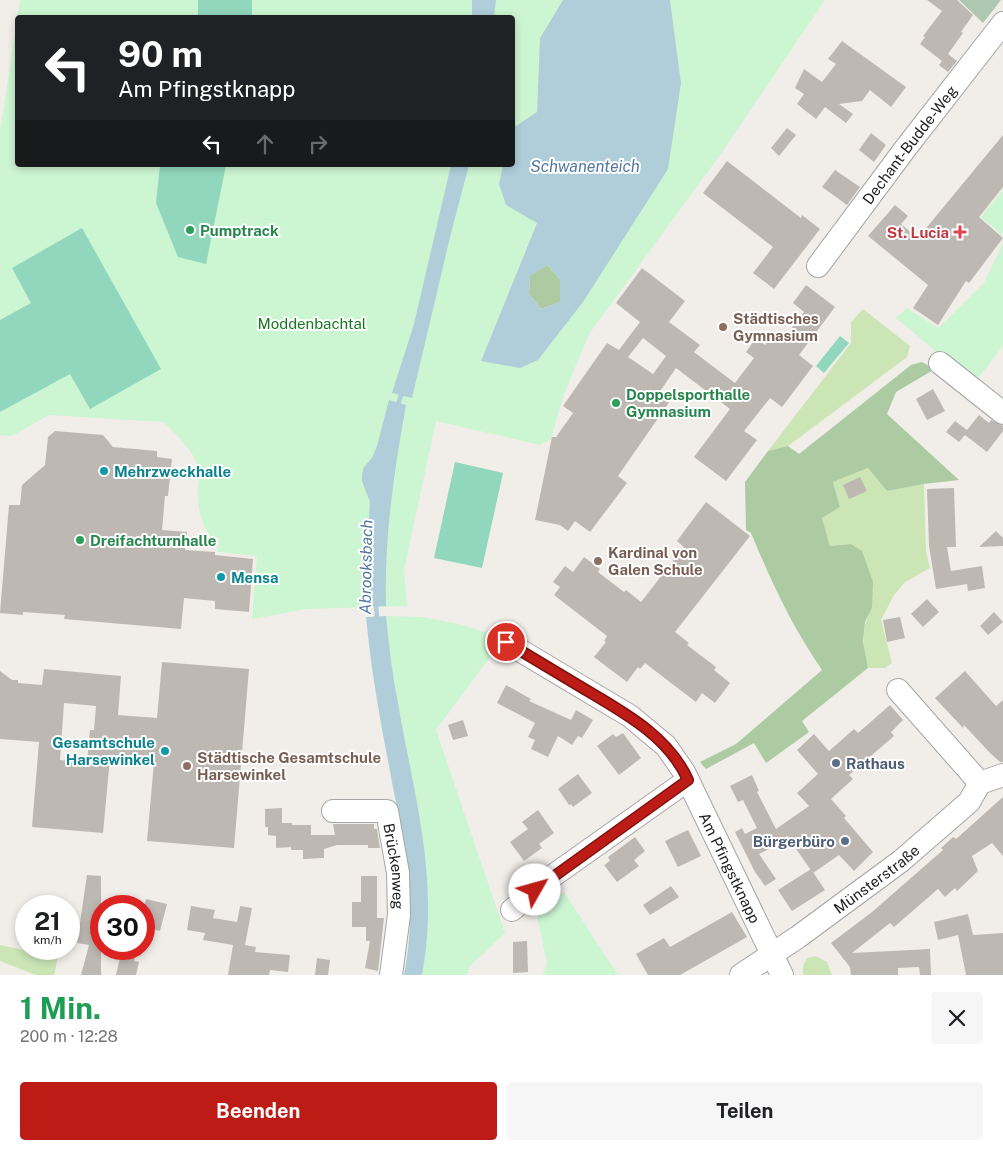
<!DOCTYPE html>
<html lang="de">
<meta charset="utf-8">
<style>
body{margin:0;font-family:"Public Sans",sans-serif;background:#f6f6f6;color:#202124;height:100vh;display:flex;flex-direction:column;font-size:19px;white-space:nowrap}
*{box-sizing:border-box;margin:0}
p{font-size:16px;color:#757577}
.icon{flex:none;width:28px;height:28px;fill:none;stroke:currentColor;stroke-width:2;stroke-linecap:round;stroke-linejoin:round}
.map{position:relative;height:975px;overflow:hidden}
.side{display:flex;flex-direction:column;background:#fff;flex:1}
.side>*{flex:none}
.banner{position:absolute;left:15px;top:15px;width:500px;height:152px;border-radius:5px;box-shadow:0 2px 8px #0003;background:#202124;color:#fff;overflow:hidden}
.speed{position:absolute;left:15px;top:895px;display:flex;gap:10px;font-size:25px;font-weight:700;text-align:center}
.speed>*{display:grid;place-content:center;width:65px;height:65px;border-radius:50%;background:#fff;box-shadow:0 2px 8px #0003;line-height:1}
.speed small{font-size:12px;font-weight:400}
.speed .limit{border:8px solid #d22;background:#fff;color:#111}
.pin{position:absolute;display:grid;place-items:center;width:42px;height:42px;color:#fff;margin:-21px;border:2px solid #fff;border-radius:50%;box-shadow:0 1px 5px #0007}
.me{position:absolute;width:55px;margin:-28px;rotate:52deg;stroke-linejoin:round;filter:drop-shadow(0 0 4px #0008)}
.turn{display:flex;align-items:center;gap:18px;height:105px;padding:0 20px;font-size:22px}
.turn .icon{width:65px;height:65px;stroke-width:2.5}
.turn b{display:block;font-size:35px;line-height:42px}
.lanes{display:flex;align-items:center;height:48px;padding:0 20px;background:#0003;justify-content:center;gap:25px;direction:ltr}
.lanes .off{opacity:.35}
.round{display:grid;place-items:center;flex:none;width:52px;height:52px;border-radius:5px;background:#f6f6f6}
.overview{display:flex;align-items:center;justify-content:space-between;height:85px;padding:0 20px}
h1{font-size:30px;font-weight:700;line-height:38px;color:#1e9e55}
.cta{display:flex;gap:10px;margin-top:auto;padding:10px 20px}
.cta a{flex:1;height:58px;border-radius:5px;background:#bd1b16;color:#fff;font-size:20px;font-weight:700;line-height:58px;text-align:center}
.cta a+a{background:#f6f6f6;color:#202124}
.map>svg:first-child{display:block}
</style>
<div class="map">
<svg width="1003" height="975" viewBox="0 0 1003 975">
<rect width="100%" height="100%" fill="#f1eee9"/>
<g fill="#cbe5b5">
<path d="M863,309L910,346L907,357L788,446L768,451L851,343V322Z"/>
<path d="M868,468L887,491L924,484L926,551L930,568L905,582L894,595L881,620L892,663L885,668H868C863,643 860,631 872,608L851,544L830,546L822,518L840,507L833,482Z"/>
<path d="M0,945L58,957L54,975H36L0,961Z"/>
<path d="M816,956L827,962L832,975H803V966L807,958Z"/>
</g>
<g fill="#adcba3">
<path d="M547,265L560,279V302L541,309L529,294L530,275Z"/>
<path d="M922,362L935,369L896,392L887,414L959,480L924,484L887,491L868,468L833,482L840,507L822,518L830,546L851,544L862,551L873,582L872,608L865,622L863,641L868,668L802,721L809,732L766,763L754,743L706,769L700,762L736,744L822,670C792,627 771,581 751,533L746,530L745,482L768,451L788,446L799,454L911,365Z"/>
</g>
<path fill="#adc7b1" d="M959,0H1001L983,23Z"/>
<g fill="#ccf5d1">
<path d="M20,0H563L540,38L537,112L513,128L512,18L252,17V0L198,1V17L18,18V165H503L499,184L537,222L481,361L538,360L681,83L670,0H825L720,155L589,334L564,394L551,439L540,445L436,421L404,570L407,606L306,609L252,619L257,556L218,552L219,538H211C201,522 197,508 198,489C199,481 200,473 198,466C194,451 174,433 164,422L49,415L12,436L0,435V412L70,373L90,408L12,268L31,303L0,320V132Z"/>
<path d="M1003,190V236L981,217Z"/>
<path d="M1003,243V346L974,383L896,318L907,308L938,328L984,283Z"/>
<path d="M386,616L422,617L463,625L491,634L492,654L436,730L505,933L470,966L467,975H422C440,879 414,796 398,703C392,674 389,645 386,616Z"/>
<path d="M564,892L618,975H543L547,963L536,912Z"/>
</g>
<g fill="#90d7bd">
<path d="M252,0V17H198V0Z"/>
<path d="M160,165H226L206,264L178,257L156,203Z"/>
<path d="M82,228L161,369L90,409L70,374L0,412V320L31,303L12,268Z"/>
<path d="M840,336L849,343L824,373L816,366Z"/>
<path d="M455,462L503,473L482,568L434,558Z"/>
</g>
<g fill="#afced9" fill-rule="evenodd">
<path d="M472,0H496L494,17H472Z"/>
<path d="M563,0H670L681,83L668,169L583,302L538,360L520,368L481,361L537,223L506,205L499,184L503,165H512L513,128L537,112L540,38ZM547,265L560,279V302L541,309L529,294L530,276Z"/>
<path d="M451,165H469L451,233L412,398L392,393L414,324Z"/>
<path d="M389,400L406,405C394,472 384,538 386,606L366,607V561L370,502L362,481V474L364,467L372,458L377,446Z"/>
<path d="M386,616C389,645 392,674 398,703C414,796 440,879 422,975H404C409,950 411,921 410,895C409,854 397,812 390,771C380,720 371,669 366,617Z"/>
</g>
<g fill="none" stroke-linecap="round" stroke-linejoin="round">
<g stroke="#afced9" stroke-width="4.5">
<path d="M397,408L402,392"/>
<path d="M376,602L377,621"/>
</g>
</g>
<g fill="#beb8b2" fill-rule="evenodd">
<path d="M927,0H957L973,15L961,32L963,33L948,54L957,61L948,72L939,65L942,61L920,44L925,37L923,36L942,11Z"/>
<path d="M842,41L906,87L891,107L870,90L862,101L839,104L853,114L846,123L825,107L816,119L797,104L804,94L795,88L804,69L822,82L836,64L828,59Z"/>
<path d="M787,128L796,135L779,156L771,148Z"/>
<path d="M871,133L886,145L874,162L859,150Z"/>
<path d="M1003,135V187L979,217L1003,238L969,283L966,281L938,325L913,308L928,285L868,236L895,205L908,216L901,224L918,238Z"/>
<path d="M727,161L801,218L802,215L820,229L774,289L753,273L773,247L703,193Z"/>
<path d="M835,170L860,187L847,205L822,187Z"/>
<path d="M642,268L685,301L669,322L700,345L694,352L735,383L754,358L746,352L756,338L765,345L772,335L781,342L804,312L793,303L806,285L835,307L799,355L813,366L782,407L770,398L744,431L757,440L726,481L694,457L730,409L676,368L659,393L670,401L618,476L627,483L590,532L575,521L568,531L560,525L535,520L552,437H556L573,413L563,406L607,343L619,350L640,322L616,303ZM643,338L666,356L653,374L628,357Z"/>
<path d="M933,389L945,411L927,420L916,399Z"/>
<path d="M979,415L989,423L991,420L1003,426V431L987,452L965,435L959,442L946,432L955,421L967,430Z"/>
<path d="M55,431L103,435L113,447L157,451V457L172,459L168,496H165L162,530L187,532L185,550L215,552V555L253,559L249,612L215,609V601L184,598L181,629L64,619L65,615L23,612V615L0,613L9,505H20L22,485L45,465L48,437Z"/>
<path d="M860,477L867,491L849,499L843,485Z"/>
<path d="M954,488L956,547H947L951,571L982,566L985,588L968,591L967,584L936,589L929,546L927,489Z"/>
<path d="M706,502L750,536L675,632L689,643L687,645L716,667L714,670L730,683L715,703L702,693L696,702L645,663L640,669L638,667L627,682L594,657L606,642L604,641L607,636L554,595L560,587L553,582L565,566L573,572L584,557L600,569L598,572L624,592L626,590L641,602L684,547L677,541Z"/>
<path d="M996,531L1003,538V546L979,547Z"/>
<path d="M927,599L939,612L923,627L911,614Z"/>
<path d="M994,612L1003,622L988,635L980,626Z"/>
<path d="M900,617L905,638L887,642L883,620Z"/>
<path d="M162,662L249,669L234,848L147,841L154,762L110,758L103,833L32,827L39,742L0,739V671L12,680H18V683L42,685L44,669L121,676L118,715L157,718ZM64,703L96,706L94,730H90L87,763L60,760Z"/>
<path d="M965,671L996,706L1003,700V762H1000L990,753L964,725L963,728L935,698Z"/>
<path d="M506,685L531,699L529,701L571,720L576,710L593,720L582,738L578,736L572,745L558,736L548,757L531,749L535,740L528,737L535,723L497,703Z"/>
<path d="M890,705L903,720L891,732L894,736L849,775L853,779L831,799L846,816L844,818L873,852L854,871L839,855L813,873L789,839L759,854L776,879L765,886L755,872L735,832L742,828L745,834L757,828L743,800L738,802L730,786L752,775L759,791L757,792L776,829L809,806L797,793L818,774L797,750L814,734L829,751L854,729L858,733Z"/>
<path d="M463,720L468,736L453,740L448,725Z"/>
<path d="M623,733L641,758L619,775L597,746L613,734L616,737Z"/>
<path d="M578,774L592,793L573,807L571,804L569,805L558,789Z"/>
<path d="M1003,797V856L992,843L972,856L978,871L957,891L955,888L945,897L938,889L894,927L890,923L852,953L930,949L931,975H920L919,967L898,968V975H851L850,967L831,943L872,912L943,850L941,848L953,837L956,839Z"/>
<path d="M282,808V823H292V825H311V835H335L333,824H374V829H377L380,848H368V845H337L324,849V858L303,859V850H291V847L276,848V836L268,835V827H265V809Z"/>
<path d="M538,810L554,833L539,844L542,848L524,861L510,842L528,829L522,822Z"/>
<path d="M688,830L701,856L678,867L665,841Z"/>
<path d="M635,837L645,851L634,860L639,866L617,882L604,865L610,861L608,857Z"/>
<path d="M811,869L825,890L792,911L778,890Z"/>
<path d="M87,875L101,876V975H81L89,945L77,943Z"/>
<path d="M361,876H377V918H384L378,971L365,968L370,941H366V927H352V902H361Z"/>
<path d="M671,886L679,897L650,915L643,905Z"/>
<path d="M146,899L167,904L160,931L144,927V907Z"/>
<path d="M191,906L215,910L213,918L237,922L240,906L252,908L245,945L256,947L255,952L290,955L288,972L270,970L269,975H228L233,945L203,940L205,933L187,930Z"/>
<path d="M732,912L747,937L680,975H648L636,954L664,938L670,947Z"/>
<path d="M968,914L973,935L1003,933V975H966L958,935L938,940L934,922Z"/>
<path d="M527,941L528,972L513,973V942Z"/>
<path d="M122,949L136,950L134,961L139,962L136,975H116Z"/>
<path d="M317,958L330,960L328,975H315Z"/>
</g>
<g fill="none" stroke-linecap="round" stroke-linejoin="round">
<defs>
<g id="minor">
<path id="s1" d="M818,266L905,149L1003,23"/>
<path d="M940,363L1003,413"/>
<path id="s2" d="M506,642L630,716L666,746L684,772L782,975"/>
<path d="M898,690L980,783"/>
<path id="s3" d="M333,811H387L398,873L399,915L391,975"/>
<path d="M512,910L547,880L688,780"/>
<path id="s4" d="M741,975L798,937L901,861L969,802L980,783L1003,775"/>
</g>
</defs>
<use href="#minor" stroke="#a5a5a5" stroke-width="24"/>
<use href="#minor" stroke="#fff" stroke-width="22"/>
</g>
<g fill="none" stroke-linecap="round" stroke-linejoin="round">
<defs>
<path id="route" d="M506,642C533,658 559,674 586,690C625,713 669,737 688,780L535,890"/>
</defs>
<use href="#route" stroke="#7b120e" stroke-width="12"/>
<use href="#route" stroke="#bd1b16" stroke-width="9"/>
</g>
<g fill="#2e9e5b" stroke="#fff" stroke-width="2">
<circle cx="190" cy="230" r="5"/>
<circle cx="616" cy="403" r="5"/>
<circle cx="80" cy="540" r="5"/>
</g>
<path fill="#e0444e" stroke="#fff" stroke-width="2" d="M957.5 224.5h5v5h5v5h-5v5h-5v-5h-5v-5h5z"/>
<g fill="#8d6e63" stroke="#fff" stroke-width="2">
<circle cx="723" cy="327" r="5"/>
<circle cx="598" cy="561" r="5"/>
<circle cx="187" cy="766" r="5"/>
</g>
<g fill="#0f9aa8" stroke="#fff" stroke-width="2">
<circle cx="104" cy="471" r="5"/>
<circle cx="221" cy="577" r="5"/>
<circle cx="165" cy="751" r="5"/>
</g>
<g fill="#5c6f8a" stroke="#fff" stroke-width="2">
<circle cx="836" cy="763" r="5"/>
<circle cx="845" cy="841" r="5"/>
</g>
<g text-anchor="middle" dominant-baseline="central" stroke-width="4" stroke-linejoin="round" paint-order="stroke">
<g font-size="15" fill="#212121" stroke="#fff">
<text stroke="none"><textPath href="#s1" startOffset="152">Dechant-Budde-Weg</textPath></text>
<text stroke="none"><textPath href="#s3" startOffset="110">Brückenweg</textPath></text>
<text stroke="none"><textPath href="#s2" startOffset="329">Am Pfingstknapp</textPath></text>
<text stroke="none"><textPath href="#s4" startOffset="166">Münsterstraße</textPath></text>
</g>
<g font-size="15" font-weight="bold" fill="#27864d" stroke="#fff" text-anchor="start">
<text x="200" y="230">Pumptrack</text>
<text x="626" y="394">Doppelsporthalle<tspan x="626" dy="17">Gymnasium</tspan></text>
<text x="90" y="540">Dreifachturnhalle</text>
</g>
<g font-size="15" font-weight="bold" fill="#be3a42" stroke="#fff" text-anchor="end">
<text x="949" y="232">St. Lucia</text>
</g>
<g font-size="15" font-weight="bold" fill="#785e54" stroke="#fff" text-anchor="start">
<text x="733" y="318">Städtisches<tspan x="733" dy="17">Gymnasium</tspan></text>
<text x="608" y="552">Kardinal von<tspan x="608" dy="17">Galen Schule</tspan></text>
<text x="197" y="757">Städtische Gesamtschule<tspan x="197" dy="17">Harsewinkel</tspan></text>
</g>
<g font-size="15" fill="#187723" stroke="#fff">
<text x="312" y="323">Moddenbachtal</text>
</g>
<g font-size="15" font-weight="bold" fill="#0d838f" stroke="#fff" text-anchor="start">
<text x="114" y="471">Mehrzweckhalle</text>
<text x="231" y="577">Mensa</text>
<text x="155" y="742" text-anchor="end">Gesamtschule<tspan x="155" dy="17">Harsewinkel</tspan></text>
</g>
<g font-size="15" font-weight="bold" fill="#4e5e75" stroke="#fff" text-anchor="start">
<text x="846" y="763">Rathaus</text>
<text x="835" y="841" text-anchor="end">Bürgerbüro</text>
</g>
<g font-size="16" font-style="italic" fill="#5478a0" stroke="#fff">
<text x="585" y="166">Schwanenteich</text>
<text transform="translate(366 567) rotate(-89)">Abrooksbach</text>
</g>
</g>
</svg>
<div class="speed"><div>21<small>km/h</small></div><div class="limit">30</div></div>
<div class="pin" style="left:506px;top:642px;background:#d93025"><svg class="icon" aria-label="arrive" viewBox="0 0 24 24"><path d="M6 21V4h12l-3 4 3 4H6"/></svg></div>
<svg class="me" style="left:535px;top:890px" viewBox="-20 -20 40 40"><circle r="19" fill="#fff"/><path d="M0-13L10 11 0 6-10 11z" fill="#bd1b16"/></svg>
<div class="banner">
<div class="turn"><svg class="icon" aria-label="left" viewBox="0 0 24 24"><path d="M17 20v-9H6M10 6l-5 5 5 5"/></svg><div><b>90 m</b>Am Pfingstknapp</div></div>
<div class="lanes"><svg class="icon" aria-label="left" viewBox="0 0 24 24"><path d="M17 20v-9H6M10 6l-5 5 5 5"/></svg><svg class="icon off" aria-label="ahead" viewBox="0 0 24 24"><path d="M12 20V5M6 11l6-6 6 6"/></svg><svg class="icon off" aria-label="right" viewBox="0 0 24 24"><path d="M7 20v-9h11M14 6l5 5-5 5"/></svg></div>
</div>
</div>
<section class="side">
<div class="overview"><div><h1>1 Min.</h1><p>200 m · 12:28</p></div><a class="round"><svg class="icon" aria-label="close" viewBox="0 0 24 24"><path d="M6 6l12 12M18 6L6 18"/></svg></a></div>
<div class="cta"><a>Beenden</a><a>Teilen</a></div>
</section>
